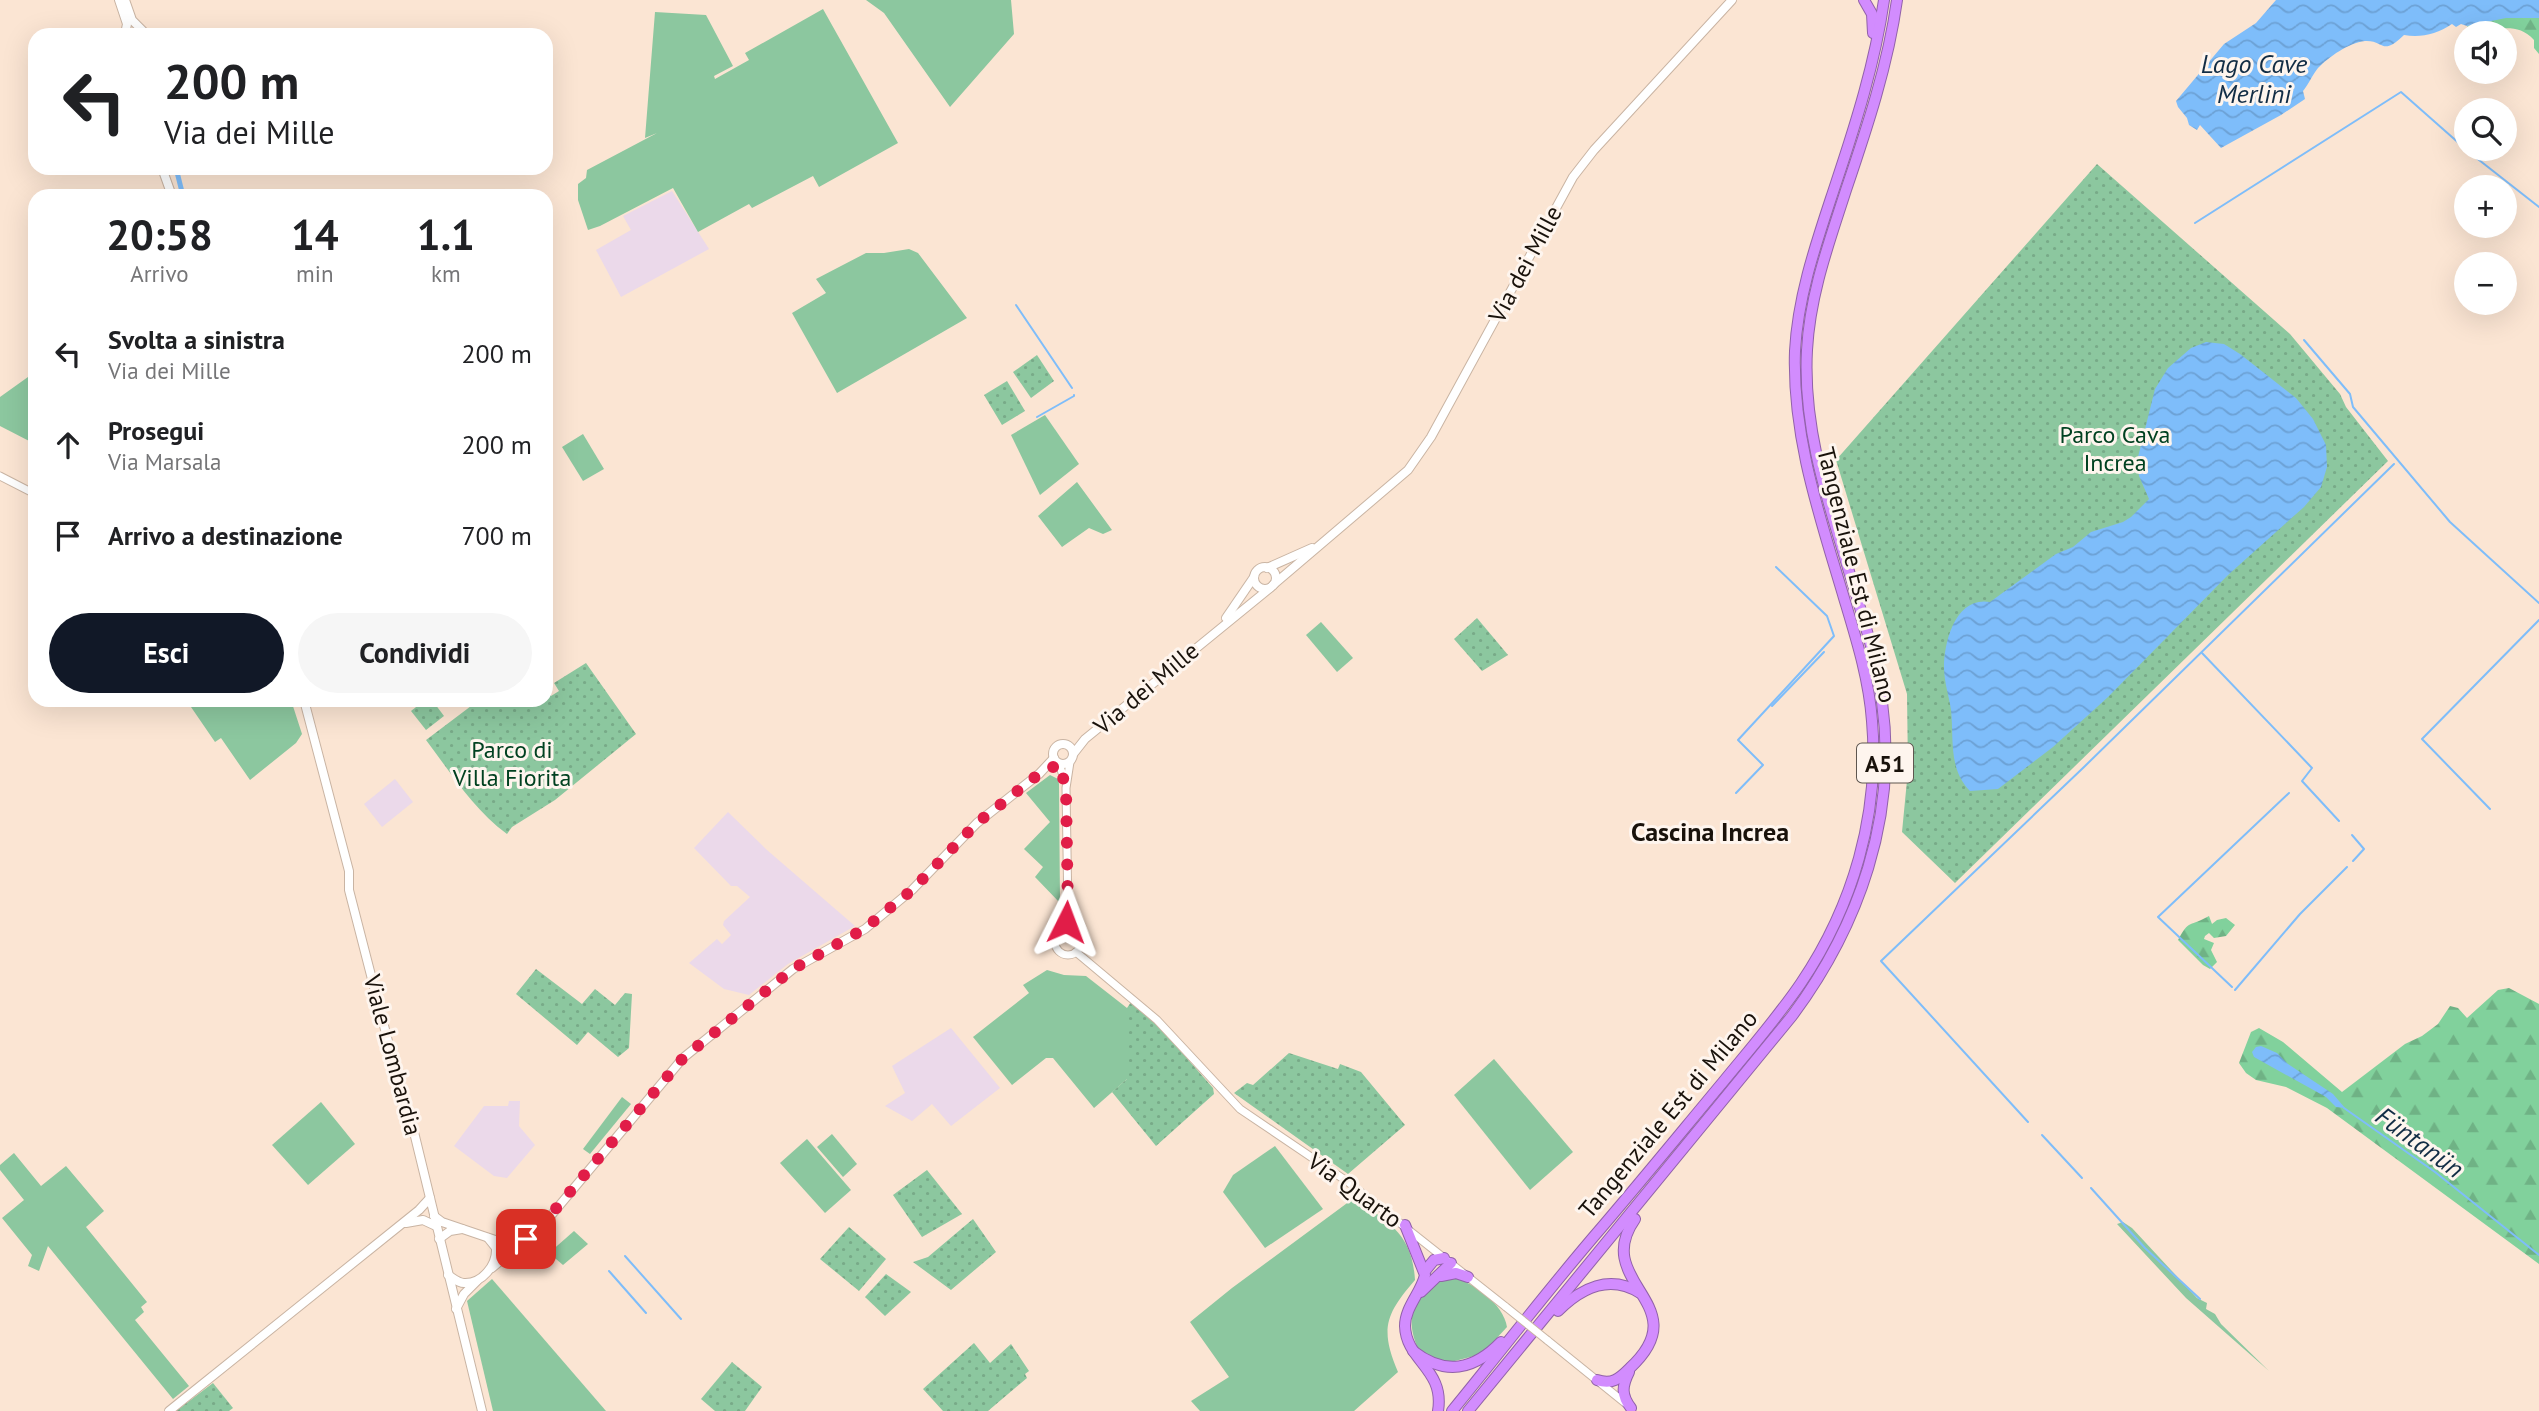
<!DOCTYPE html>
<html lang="it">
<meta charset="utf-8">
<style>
body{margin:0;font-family:"PT Sans",sans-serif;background:#f6f6f6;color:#202124;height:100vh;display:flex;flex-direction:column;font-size:26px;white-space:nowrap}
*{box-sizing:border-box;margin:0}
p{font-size:23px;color:#757577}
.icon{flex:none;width:38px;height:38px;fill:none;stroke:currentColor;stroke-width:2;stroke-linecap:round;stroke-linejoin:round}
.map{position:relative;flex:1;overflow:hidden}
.panel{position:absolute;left:28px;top:189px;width:525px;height:518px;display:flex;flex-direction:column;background:#fff;border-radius:21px;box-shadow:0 7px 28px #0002}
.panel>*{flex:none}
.top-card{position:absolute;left:28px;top:28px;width:525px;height:147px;border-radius:21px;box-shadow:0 7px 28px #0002;background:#fff;color:#202124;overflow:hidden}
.buttons{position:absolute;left:2454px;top:21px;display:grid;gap:14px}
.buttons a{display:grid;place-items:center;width:63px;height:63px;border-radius:50%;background:#fff;box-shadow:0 7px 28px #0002;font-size:35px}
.pin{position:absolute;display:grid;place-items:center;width:60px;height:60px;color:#fff;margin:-30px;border-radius:14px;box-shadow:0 4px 10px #0006}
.me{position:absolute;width:77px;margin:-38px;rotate:3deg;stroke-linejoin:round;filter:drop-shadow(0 0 5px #0008)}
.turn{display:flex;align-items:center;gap:24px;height:147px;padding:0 21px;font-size:32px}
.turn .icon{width:91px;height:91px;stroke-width:2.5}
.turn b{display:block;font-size:49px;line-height:60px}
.eta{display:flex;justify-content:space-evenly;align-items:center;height:119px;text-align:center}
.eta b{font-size:42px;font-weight:800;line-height:49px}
.button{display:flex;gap:14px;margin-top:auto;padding:14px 21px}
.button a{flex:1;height:80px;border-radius:42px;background:#111827;color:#fff;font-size:28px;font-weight:800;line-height:80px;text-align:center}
.button a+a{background:#f6f6f6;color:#202124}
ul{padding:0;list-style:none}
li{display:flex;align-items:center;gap:21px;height:91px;padding:0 21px}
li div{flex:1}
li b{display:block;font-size:26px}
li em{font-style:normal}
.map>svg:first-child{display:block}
</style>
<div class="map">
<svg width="2539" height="1411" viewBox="0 0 2539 1411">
<defs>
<pattern id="forest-firs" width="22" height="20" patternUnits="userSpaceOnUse" patternTransform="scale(1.75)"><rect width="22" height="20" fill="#81d19c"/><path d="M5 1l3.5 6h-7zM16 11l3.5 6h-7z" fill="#6fb285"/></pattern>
<pattern id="park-dots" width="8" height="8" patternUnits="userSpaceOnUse" patternTransform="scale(1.75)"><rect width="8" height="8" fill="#8cc79f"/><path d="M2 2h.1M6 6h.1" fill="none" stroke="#78aa88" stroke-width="1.8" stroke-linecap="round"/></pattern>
<pattern id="water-waves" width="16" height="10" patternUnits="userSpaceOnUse" patternTransform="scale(1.75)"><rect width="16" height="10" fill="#7ebdfa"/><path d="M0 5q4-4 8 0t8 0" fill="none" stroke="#6ca1d5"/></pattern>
</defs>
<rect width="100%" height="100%" fill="#fbe5d3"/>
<g fill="#ebd9ea">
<path d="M672,191L709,249L621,297L596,250L631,230L623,216Z"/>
<path d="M395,779L413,802L382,827L364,804Z"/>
<path d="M728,812L767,850L855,926L788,964L749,995L724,989L689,963L717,939L722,944L731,935L723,925L724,921L750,897L737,886H731L694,848Z"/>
<path d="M951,1028L1000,1088L951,1126L932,1104L912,1121L885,1106L905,1093L892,1066Z"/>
<path d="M509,1101H520L519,1126L535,1145L507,1178L494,1176L454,1146L484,1106H508Z"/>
</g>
<g fill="#8cc79f">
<path d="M866,0H1011L1014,34L950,107L884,13Z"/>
<path d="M823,9L898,143L819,187L813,176L752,208L749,204L698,232L673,188L600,226L588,230L578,200V184L586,178L587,170L657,133L645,138L655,12L706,15L733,66L714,76L715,79L749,60L745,53Z"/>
<path d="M909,249L918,253L967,318L837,393L792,313L826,293L816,279L866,253H884Z"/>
<path d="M35,372V444L0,426V397Z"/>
<path d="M1045,415L1079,464L1040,495L1011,435Z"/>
<path d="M583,434L604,469L583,481L562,447Z"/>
<path d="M1077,482L1112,530L1103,534L1089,528L1062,547L1038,516Z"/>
<path d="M1321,622L1353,658L1337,672L1306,635Z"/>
<path d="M196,700H291L302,734L296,743L250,780L221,738L215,742L191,707Z"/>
<path d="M1050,775L1058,779L1059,784L1060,903L1035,877L1043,867L1024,849L1050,822L1026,793Z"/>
<path d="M1047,970L1064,975L1086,976L1127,1008V1079L1094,1108L1053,1058H1046L1012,1085L973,1037L1029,993L1023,985Z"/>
<path d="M1494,1059L1573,1152L1530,1190L1454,1095Z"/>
<path d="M622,1097L631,1104L590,1154L583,1149Z"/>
<path d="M321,1102L355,1144L308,1185L272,1145Z"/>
<path d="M832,1134L857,1164L843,1177L817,1147Z"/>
<path d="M807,1139L851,1190L825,1213L780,1163Z"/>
<path d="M1275,1146L1323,1209L1265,1248L1223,1192L1233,1175Z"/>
<path d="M14,1153L41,1186L66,1166L104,1211L86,1227L147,1302L141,1307L144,1312L135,1320L189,1386L173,1399L48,1246L39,1271L28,1266L32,1255L2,1218L24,1200L0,1170V1165Z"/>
<path d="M1354,1198C1389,1223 1412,1233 1415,1280C1385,1315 1380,1329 1398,1372L1354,1411H1200L1191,1401L1229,1377L1190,1322L1232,1288Z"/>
<path d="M2123,1222L2132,1228L2197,1298L2207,1303L2206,1309L2215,1314L2221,1324L2269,1371L2186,1298L2117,1224Z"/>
<path d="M574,1231L588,1244L563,1265L549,1253Z"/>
<path d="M1450,1276C1473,1282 1503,1303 1507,1327L1482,1354L1443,1364L1419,1351C1402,1315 1415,1291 1450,1276Z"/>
<path d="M492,1279L606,1411H493L467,1301Z"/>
</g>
<g fill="url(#forest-firs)">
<path d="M2539,0V54L2534,48V40C2516,20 2494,32 2471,31L2467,26Z"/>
<path d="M2209,916L2212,924L2217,920L2226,918L2235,925L2226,936L2214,938L2209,933L2205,936L2204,939L2214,943L2211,950L2217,962L2210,969L2203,965L2178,940C2189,919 2190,927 2209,916Z"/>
<path d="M2509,988L2539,1004V1264L2327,1108L2286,1087L2256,1080L2246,1073L2239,1063L2251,1032L2259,1028L2283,1042L2342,1092L2405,1044L2422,1036L2438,1024L2450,1006L2458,1008L2467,1018L2498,990Z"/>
</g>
<g fill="url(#park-dots)">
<path d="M2097,164L2290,334L2340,394L2346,407L2388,461L1955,883L1902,832L1908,770L1907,694L1836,460Z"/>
<path d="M1037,355L1054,381L1031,398L1013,372Z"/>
<path d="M1007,381L1025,411L1002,425L984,395Z"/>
<path d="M1477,618L1508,655L1482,671L1454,639Z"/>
<path d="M586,663L636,734L555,800L512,827L507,834C473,809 451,773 426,740L479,700H511L516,707L527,700H546V689L551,696L559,691L554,683Z"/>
<path d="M425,700H432L444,716L426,730L411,711Z"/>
<path d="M536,969L582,1004L595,989L615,1005L625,993L632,994L629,1048L618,1057L588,1032L577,1045L516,994Z"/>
<path d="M1131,1002L1155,1022L1213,1088L1214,1094L1156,1146L1112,1092L1127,1079V1008Z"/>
<path d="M1289,1053L1338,1069L1340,1064L1361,1072L1405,1125L1348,1174L1234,1093L1247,1083L1253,1085Z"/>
<path d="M927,1170L962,1214L922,1237L893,1195Z"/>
<path d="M973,1219L996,1252L951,1290L913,1262L928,1257Z"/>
<path d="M849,1227L886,1259L859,1291L820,1259Z"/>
<path d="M886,1274L911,1292L885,1316L865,1297Z"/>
<path d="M974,1343L990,1363L1011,1344L1029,1371L1025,1374L1027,1378L988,1411H943L923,1389Z"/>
<path d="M732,1362L762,1387L745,1411H715L701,1399Z"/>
<path d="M213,1383L233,1408L229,1411H176Z"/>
</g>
<g fill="url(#water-waves)">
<path d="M2276,0H2539V18H2506L2467,26L2461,24L2456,27L2452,24C2437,34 2421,38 2404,35C2381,57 2385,40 2365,41C2348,43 2329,57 2318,68C2313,74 2308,85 2303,91L2305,99L2281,115L2221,148L2200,125L2197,130L2189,125L2187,118L2178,107L2176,101L2224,44L2256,23Z"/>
<path d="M2206,342L2224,344L2240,354L2296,398L2313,419L2326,445L2327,467L2321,487L2304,507L2228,575L2108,697L2053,747L1998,789L1970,791C1948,769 1954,738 1951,710C1949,696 1944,682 1944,667C1944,641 1956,596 1990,602L2056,554L2073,547L2091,532L2123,522L2131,517L2149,499L2139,476L2138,457L2155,389L2168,368L2191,348Z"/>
<path d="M2261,1046L2277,1053L2288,1064L2333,1094L2345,1108L2336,1107L2326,1097L2254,1057L2252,1052L2256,1047Z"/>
</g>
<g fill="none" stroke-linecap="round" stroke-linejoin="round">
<g stroke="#7ebdfa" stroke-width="2">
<path d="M2465,149L2539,207"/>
<path d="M2195,223L2401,92L2461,145"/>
<path d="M1016,305L1072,388"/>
<path d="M2304,340L2350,394L2353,407L2450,522L2539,603"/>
<path d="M1037,417L1074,396V395"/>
<path d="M2202,653L2312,768L2302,781L2339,821"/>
<path d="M1772,706L1824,652"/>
<path d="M1736,793L1763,765L1738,740L1834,636L1827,616L1776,567"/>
<path d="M2490,809L2422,739L2539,620"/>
<path d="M2352,835L2364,849L2353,861"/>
<path d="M2232,987L2158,917L2289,793"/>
<path d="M2235,990L2300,914L2347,867"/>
<path d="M2344,1108L2435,1172L2539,1255"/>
<path d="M2028,1122L1881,961L2084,767L2394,464"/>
<path d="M2042,1135L2082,1178"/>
<path d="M2091,1188L2145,1248L2200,1299"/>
<path d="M625,1256L681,1319"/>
<path d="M609,1271L646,1313"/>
</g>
<path stroke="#7ebdfa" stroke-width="5" d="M176,168L183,196"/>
<defs>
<g id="tertiary">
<path d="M0,476L35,494"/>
<path d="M1059,764L1065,781"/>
<circle cx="1068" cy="942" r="13"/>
<path d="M1064,929L1068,913L1066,788L1070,762"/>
<path d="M1076,952L1157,1020L1240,1109L1348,1182L1506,1307"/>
<path d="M1547,1340L1625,1403"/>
</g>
<g id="secondary">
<path d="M119,0L127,24L126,29"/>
<path d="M125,0L132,20L147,35"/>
<path d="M162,168L172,196"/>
<circle cx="1265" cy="578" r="11"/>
<path d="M1267,568L1312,548"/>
<path d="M1273,585L1408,470L1431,437L1573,177L1594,150L1732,0"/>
<path d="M1226,618L1254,577"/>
<path d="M304,700L349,871V890L389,1045L412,1124L482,1411"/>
<circle cx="1063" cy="754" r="10"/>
<path d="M1074,753L1085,739L1270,588"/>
<path d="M434,1216L442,1222L507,1244L520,1241"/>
<path d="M406,1223L423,1220L436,1226"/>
<path d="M439,1239L450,1231L462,1229"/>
<path d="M492,1268L543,1225L683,1058L793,969L865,929L912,890L977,823L1039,774L1054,758"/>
<path d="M448,1275C453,1278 458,1283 464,1283C482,1284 497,1265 496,1248L488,1238"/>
<path d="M456,1309L464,1294L477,1281"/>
<path d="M169,1411L419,1210L430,1198"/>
</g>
<g id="motorway">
<path d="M1864,0L1872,14L1873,33"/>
<path d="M1405,1225L1425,1275C1421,1293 1405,1307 1405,1326C1406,1361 1445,1369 1438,1411"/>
<path d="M1425,1271L1434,1260L1444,1258"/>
<path d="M1441,1276L1456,1273L1468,1277"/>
<path d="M1421,1292L1451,1263"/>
<path d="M1558,1311C1581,1288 1610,1274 1640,1293"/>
<path d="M1413,1351C1445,1376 1474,1370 1501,1342"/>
<path d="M1629,1372C1622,1386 1621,1395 1631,1408"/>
<path d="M1597,1380C1612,1385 1619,1379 1630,1368C1699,1304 1590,1283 1635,1219"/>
<path d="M1452,1411C1502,1350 1550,1287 1602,1227C1643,1179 1683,1130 1723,1082C1750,1049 1778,1017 1801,983C1853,906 1880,814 1872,721C1869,679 1856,638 1844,598C1820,517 1792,437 1795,351C1798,293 1818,238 1836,183C1856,123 1875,63 1884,0"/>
<path d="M1468,1411L1792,1016C1859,926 1898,816 1882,702C1876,653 1859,606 1845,558C1824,490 1803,422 1807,350C1810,294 1829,243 1846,190C1867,128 1888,65 1897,0"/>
</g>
</defs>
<use href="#tertiary" stroke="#c9b4a3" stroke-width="9"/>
<use href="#secondary" stroke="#c9b4a3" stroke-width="10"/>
<use href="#motorway" stroke="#9161a9" stroke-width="12"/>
<use href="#tertiary" stroke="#fff" stroke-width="7"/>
<use href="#secondary" stroke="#fff" stroke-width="8"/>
<use href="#motorway" stroke="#d28cfe" stroke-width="10"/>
<defs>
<path id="tertiary-bridge" d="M1506,1307L1547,1340"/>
</defs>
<use href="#tertiary-bridge" stroke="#c9b4a3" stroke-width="9" stroke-linecap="butt"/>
<use href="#tertiary-bridge" stroke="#fff" stroke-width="7"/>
</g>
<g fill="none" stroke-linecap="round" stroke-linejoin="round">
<path stroke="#e11d48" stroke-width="12" stroke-dasharray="0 21.6" d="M526,1239L542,1225L683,1058L793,969L864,929L912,890L977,823L1039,774L1059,764L1066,788L1068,914L1066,922"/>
</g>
<g text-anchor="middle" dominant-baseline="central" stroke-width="6" stroke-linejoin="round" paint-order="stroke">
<rect fill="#fef5ee" stroke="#5e564f" stroke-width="2" x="1857" y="743.5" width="56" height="39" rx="5"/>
<g font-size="23" font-weight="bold" fill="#19120b">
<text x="1885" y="763">A51</text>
</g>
<g font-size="24" fill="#19120b" stroke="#fef5ee">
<text transform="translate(1525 264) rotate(-62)">Via dei Mille</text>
<text transform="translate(1857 575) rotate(76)">Tangenziale Est di Milano</text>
<text transform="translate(1146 688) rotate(-40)">Via dei Mille</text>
<text transform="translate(393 1055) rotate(75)">Viale Lombardia</text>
<text transform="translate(1668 1114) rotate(-50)">Tangenziale Est di Milano</text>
<text transform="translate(1355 1190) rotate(36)">Via Quarto</text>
</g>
<g font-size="24" fill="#004120" stroke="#fef5ee">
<text x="2115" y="434">Parco Cava<tspan x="2115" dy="28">Increa</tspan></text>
<text x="512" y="749">Parco di<tspan x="512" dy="28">Villa Fiorita</tspan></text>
</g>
<g font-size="26" font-style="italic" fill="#122d45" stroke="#fef5ee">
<text x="2254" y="63">Lago Cave<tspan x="2254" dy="30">Merlini</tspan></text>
<text transform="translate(2420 1142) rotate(36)">Füntanün</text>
</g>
<g font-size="26" font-weight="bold" fill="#19120b" stroke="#fef5ee">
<text x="1710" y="831">Cascina Increa</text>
</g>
</g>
</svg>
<div class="buttons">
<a><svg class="icon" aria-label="sound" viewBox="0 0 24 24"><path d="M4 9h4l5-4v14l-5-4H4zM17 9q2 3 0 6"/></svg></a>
<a><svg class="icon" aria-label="search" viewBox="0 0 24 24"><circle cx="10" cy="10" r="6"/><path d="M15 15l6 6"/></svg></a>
<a>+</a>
<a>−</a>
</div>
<div class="pin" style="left:526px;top:1239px;background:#d93025"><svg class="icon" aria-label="arrive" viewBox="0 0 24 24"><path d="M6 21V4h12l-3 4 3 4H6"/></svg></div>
<svg class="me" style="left:1066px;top:922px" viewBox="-20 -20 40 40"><path d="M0-17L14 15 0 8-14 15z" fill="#e11d48" stroke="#fff" stroke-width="4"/></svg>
<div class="top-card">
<div class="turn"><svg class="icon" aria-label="left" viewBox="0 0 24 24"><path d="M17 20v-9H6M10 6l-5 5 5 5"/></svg><div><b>200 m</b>Via dei Mille</div></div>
</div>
<section class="panel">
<div class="eta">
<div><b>20:58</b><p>Arrivo</p></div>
<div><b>14</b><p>min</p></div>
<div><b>1.1</b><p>km</p></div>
</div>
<ul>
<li><svg class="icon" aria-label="left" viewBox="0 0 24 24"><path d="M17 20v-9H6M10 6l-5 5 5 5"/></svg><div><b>Svolta a sinistra</b><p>Via dei Mille</p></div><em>200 m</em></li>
<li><svg class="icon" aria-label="ahead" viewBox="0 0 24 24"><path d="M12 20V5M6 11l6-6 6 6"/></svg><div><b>Prosegui</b><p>Via Marsala</p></div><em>200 m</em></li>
<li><svg class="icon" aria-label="arrive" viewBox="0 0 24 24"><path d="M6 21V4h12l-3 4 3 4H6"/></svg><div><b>Arrivo a destinazione</b></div><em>700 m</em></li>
</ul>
<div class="button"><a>Esci</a><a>Condividi</a></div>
</section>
</div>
